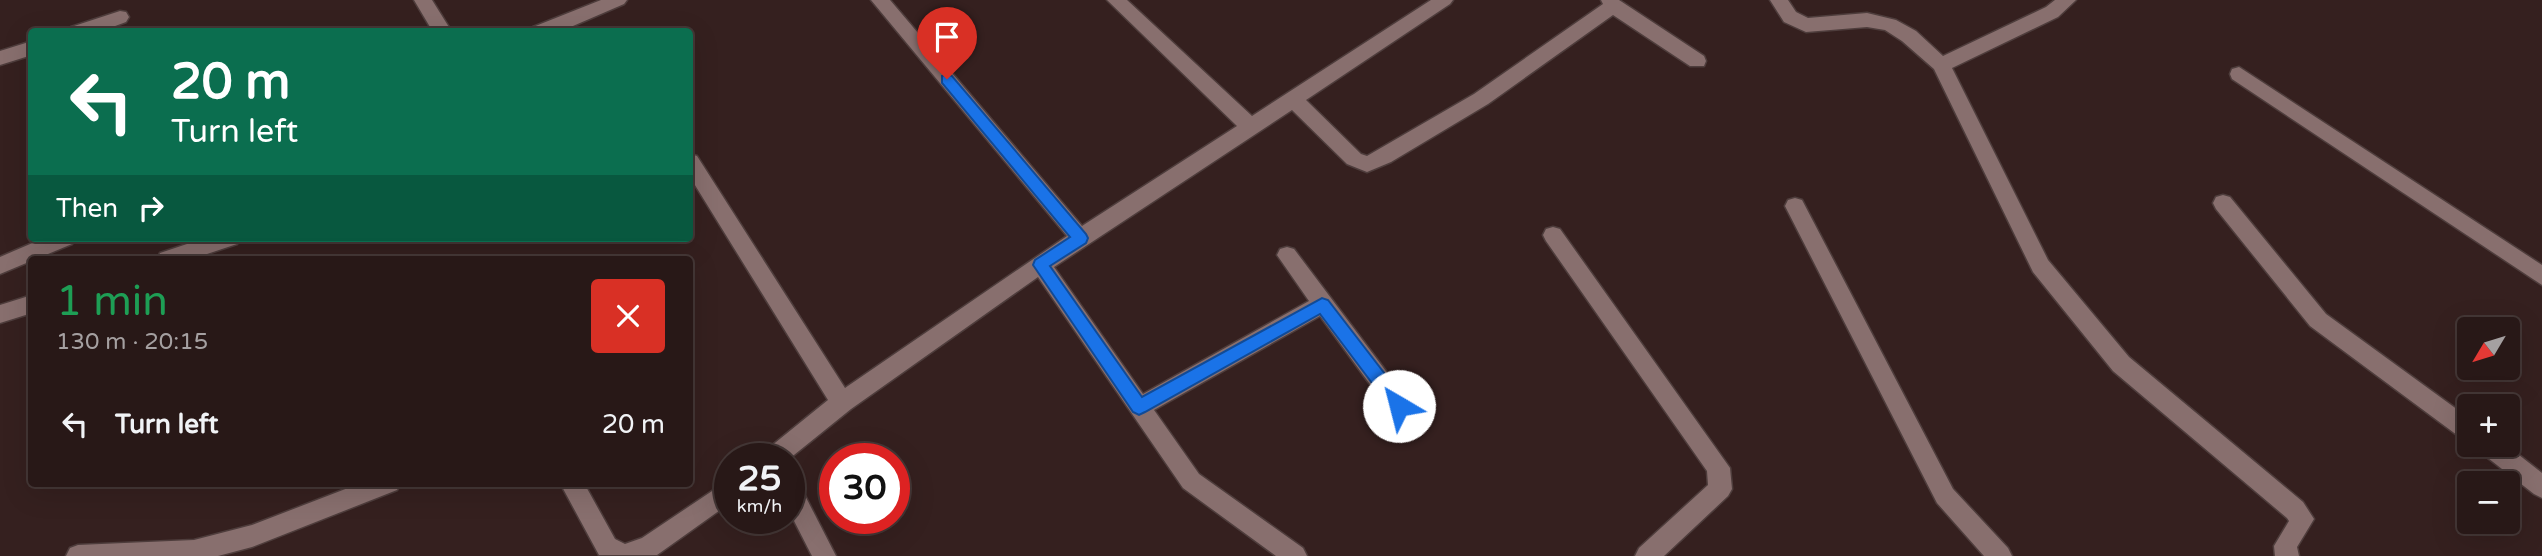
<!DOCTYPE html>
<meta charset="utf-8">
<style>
body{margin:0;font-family:"Varela Round",sans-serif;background:#342524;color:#f1f3f6;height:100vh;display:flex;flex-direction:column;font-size:26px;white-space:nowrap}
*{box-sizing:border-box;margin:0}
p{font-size:23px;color:#a5a0a1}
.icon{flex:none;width:38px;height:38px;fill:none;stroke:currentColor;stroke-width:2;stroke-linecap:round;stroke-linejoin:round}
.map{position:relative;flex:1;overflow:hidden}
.drawer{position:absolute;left:28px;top:256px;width:665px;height:231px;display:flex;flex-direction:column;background:#281817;border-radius:7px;box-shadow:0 7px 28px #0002,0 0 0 2px #443736}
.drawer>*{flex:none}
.hud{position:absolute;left:28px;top:28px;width:665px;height:214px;border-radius:7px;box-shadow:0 7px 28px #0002,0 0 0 2px #443736;background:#0b6e4f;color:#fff;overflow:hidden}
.needle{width:46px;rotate:232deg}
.tools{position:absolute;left:2457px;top:317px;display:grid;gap:14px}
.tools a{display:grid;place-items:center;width:63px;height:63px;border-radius:7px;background:#281817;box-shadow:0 7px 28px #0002,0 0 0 2px #443736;font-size:35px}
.speed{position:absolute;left:714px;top:443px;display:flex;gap:14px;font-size:35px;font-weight:700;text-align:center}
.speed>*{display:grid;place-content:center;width:91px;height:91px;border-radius:50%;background:#281817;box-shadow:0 7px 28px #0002,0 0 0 2px #443736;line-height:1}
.speed small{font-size:18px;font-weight:400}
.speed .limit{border:10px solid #d22;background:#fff;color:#111}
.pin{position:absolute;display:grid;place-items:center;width:60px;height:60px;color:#fff;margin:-72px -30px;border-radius:50% 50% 50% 0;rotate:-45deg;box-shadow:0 0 7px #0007}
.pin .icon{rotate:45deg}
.me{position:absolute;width:77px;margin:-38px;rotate:323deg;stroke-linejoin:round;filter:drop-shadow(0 0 5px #0008)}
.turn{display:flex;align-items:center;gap:24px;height:147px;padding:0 28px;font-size:32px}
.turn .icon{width:91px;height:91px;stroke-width:2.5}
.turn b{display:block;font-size:49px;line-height:60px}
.then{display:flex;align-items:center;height:66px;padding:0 28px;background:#0003;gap:14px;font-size:26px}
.round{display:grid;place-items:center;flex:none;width:74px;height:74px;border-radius:7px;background:#342524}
.headline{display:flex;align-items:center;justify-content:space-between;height:119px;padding:0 28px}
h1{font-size:42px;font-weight:600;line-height:52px;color:#1e9e55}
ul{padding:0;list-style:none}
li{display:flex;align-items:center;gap:21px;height:98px;padding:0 28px}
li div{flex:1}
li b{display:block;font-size:26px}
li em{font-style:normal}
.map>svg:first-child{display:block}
</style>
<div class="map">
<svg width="2542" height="556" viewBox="0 0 2542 556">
<rect width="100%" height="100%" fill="#35201f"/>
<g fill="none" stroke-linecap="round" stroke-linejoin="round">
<defs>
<g id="street">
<path d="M414,0H432L452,32H433Z"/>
<path d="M601,0H627L624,4L559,32H531L533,27Z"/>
<path d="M871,0H890L1082,226L1237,126L1107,0H1127L1252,116L1431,0H1453L1450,4L1306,100L1361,154L1367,156L1474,94L1603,4L1601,0H1619L1704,56L1706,61L1704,66H1690L1613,15L1488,104L1391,162L1367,172L1347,164L1292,110L1054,267L1143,394L1309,301L1277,255L1280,249L1287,247L1294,249L1407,399L1410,406L1407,413L1399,416L1391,413L1320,316L1154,410L1199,474L1303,548L1307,556H1276L1183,488L1038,277L851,409L789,459L762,458L765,451L828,400L690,177V154L697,156L845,388L1067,236Z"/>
<path d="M1770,0H1788L1796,12L1808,18L1867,13L1896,20L1916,31L1943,56L2046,7L2055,0H2076L2058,17L1952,68L2048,260L2129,357L2303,502L2314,519L2297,547L2299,556H2275L2274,546L2289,521L2287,518L2113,371L2033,272L1934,69L1902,41L1885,30L1867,27L1806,32L1784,22Z"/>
<path d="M120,11L126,12L129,17L126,22L99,32H69L71,27Z"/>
<path d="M32,41V55L0,65V51Z"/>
<path d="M2239,67L2542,265V285L2232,79L2230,74L2232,69Z"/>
<path d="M2223,195L2230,197L2326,314L2469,418V441L2461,438L2310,326L2216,209L2213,203L2216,197Z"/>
<path d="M1795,198L1802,200L1953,489L2008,548L2012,556H1984L1937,503L1785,206L1788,200Z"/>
<path d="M1553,227L1560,229L1730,468L1732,489L1728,496L1664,556H1635L1639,548L1708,485L1707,471L1546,241L1543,235L1546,229Z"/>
<path d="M44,238H75L72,244L0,274V257Z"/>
<path d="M205,238H240L237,244L192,259H157L160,253Z"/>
<path d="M32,295V313L0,323V305Z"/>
<path d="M2476,444H2505L2542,473V498L2534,494L2479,451Z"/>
<path d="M789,477L797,480L836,556H812L789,511Z"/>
<path d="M730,479V503L657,555H599L560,483H584L615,539L625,544L642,538Z"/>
<path d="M361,483H401L397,490L252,547L218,556H66L70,548L78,545L194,540L252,525Z"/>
</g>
</defs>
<use href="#street" stroke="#4e3d3c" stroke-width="3"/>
<use href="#street" fill="#886f6e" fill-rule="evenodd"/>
</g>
<path fill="#1a73e8" stroke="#114b97" stroke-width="2" d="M947,74L952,76L1086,234L1088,238L1086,243L1050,266L1142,397L1322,298L1328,300L1405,400L1408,406L1405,411L1399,413L1393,411L1320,314L1145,412L1139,415L1133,412L1033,265L1035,260L1070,237L942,83V76Z"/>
</svg>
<div class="tools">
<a><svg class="needle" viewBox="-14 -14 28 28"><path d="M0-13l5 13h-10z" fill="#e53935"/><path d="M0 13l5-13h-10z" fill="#a5a0a1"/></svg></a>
<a>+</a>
<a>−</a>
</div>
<div class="speed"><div>25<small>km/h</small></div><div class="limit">30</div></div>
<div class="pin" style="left:947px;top:79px;background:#d93025"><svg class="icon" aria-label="arrive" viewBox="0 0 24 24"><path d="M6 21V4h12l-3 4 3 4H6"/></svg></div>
<svg class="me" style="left:1399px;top:406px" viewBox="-20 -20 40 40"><circle r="19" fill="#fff"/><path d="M0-13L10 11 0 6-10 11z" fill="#1a73e8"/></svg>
<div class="hud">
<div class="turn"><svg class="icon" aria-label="left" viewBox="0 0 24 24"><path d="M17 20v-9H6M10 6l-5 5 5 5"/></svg><div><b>20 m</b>Turn left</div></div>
<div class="then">Then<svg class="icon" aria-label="right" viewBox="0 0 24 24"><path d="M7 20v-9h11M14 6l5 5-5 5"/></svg></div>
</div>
<section class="drawer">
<div class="headline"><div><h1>1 min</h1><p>130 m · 20:15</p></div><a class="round" style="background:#d93025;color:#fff"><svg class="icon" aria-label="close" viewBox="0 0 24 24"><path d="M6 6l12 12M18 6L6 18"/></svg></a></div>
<ul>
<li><svg class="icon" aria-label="left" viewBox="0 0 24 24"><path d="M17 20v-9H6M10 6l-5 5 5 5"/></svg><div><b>Turn left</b></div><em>20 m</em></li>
</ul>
</section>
</div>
